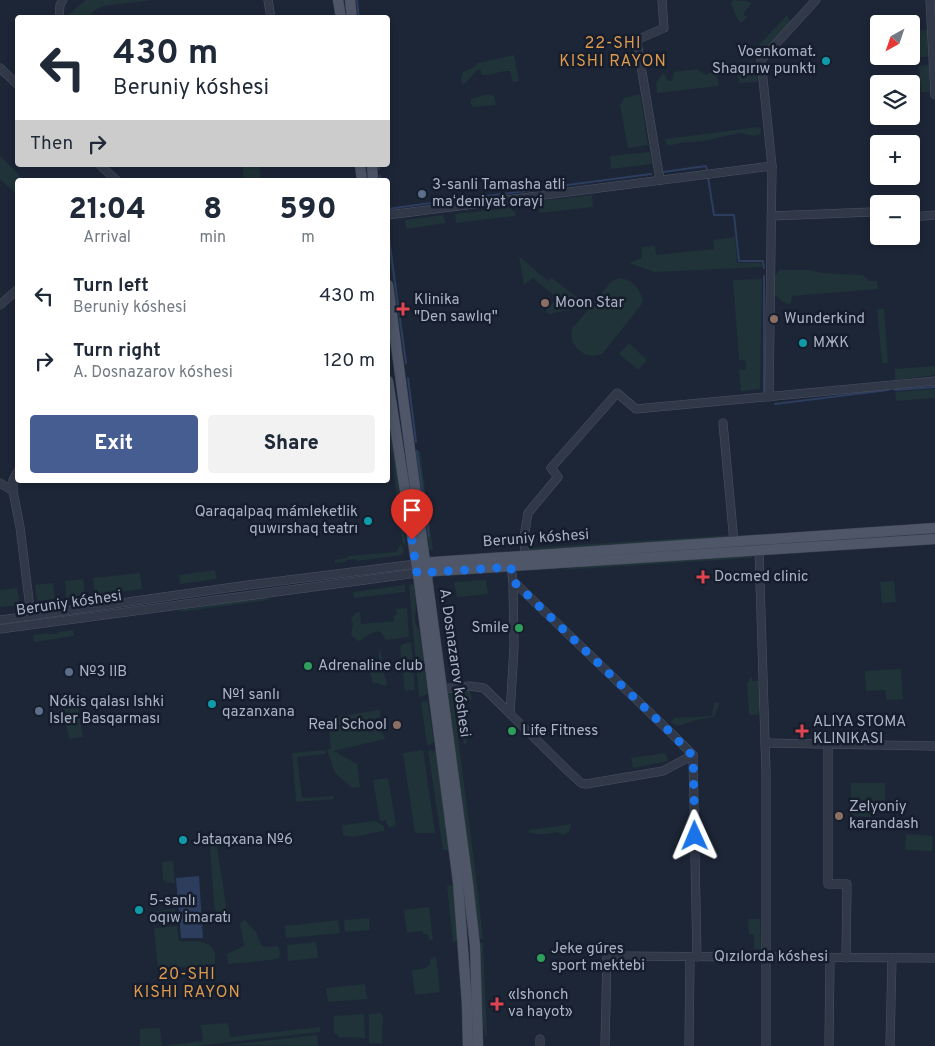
<!DOCTYPE html>
<meta charset="utf-8">
<style>
body{margin:0;font-family:Overpass,sans-serif;background:#f2f2f3;color:#1f2937;height:100vh;display:flex;flex-direction:column;font-size:19px;white-space:nowrap}
*{box-sizing:border-box;margin:0}
p{font-size:16px;color:#747a83}
.icon{flex:none;width:28px;height:28px;fill:none;stroke:currentColor;stroke-width:2;stroke-linecap:round;stroke-linejoin:round}
.map{position:relative;flex:1;overflow:hidden}
.sheet{position:absolute;left:15px;top:178px;width:375px;height:305px;display:flex;flex-direction:column;background:#fff;border-radius:5px;box-shadow:0 2px 8px #0003}
.sheet>*{flex:none}
.guide{position:absolute;left:15px;top:15px;width:375px;height:152px;border-radius:5px;box-shadow:0 2px 8px #0003;background:#fff;color:#1f2937;overflow:hidden}
.needle{width:32px;rotate:220deg}
.tools{position:absolute;left:870px;top:15px;display:grid;gap:10px}
.tools a{display:grid;place-items:center;width:50px;height:50px;border-radius:5px;background:#fff;box-shadow:0 2px 8px #0003;font-size:25px}
.pin{position:absolute;display:grid;place-items:center;width:42px;height:42px;color:#fff;margin:-51px -21px;border-radius:50% 50% 50% 0;rotate:-45deg;box-shadow:0 0 5px #0007}
.pin .icon{rotate:45deg}
.me{position:absolute;width:55px;margin:-28px;rotate:359deg;stroke-linejoin:round;filter:drop-shadow(0 0 4px #0008)}
.turn{display:flex;align-items:center;gap:18px;height:105px;padding:0 15px;font-size:22px}
.turn .icon{width:65px;height:65px;stroke-width:2.5}
.turn b{display:block;font-size:35px;line-height:42px}
.then{display:flex;align-items:center;height:48px;padding:0 15px;background:#0003;gap:10px;font-size:19px}
.eta{display:flex;justify-content:space-evenly;align-items:center;height:85px;text-align:center}
.eta b{font-size:30px;font-weight:800;line-height:35px}
.action{display:flex;gap:10px;margin-top:auto;padding:10px 15px}
.action a{flex:1;height:58px;border-radius:5px;background:#465d91;color:#fff;font-size:20px;font-weight:800;line-height:58px;text-align:center}
.action a+a{background:#f2f2f3;color:#1f2937}
ul{padding:0;list-style:none}
li{display:flex;align-items:center;gap:15px;height:65px;padding:0 15px}
li div{flex:1}
li b{display:block;font-size:19px}
li em{font-style:normal}
.map>svg:first-child{display:block}
</style>
<div class="map">
<svg width="935" height="1046" viewBox="0 0 935 1046">
<rect width="100%" height="100%" fill="#1d2637"/>
<g fill="#1f3338">
<path d="M86,0H153L103,6L95,10L88,17H78L75,15L66,17Z"/>
<path d="M733,0L746,1L752,3L743,14L747,17L741,23C736,18 734,11 731,4Z"/>
<path d="M787,15L791,24L770,45L756,54L753,51Z"/>
<path d="M928,30V55L926,57H917L916,31Z"/>
<path d="M514,55L519,81L513,82L510,71C500,70 492,76 482,75L480,69L475,72L466,83L462,84L461,78L463,72L474,67L478,63Z"/>
<path d="M750,61L754,62L758,80L756,82L739,83L737,74Z"/>
<path d="M929,65L930,92H921L919,66Z"/>
<path d="M696,69L706,75L713,71L720,72L721,74L717,77L719,86L657,93L656,83L663,73L665,74L668,81H672L674,72Z"/>
<path d="M488,94L494,96L496,105L473,107L471,104V99Z"/>
<path d="M640,94L648,145L628,148L620,105L624,98Z"/>
<path d="M759,127L761,129L760,134L754,136L740,133L703,141L680,143L668,146L665,139Z"/>
<path d="M650,152L652,164L611,169L610,156Z"/>
<path d="M0,156L24,180H18L17,195L0,179Z"/>
<path d="M242,165H259L261,180H244Z"/>
<path d="M592,195L593,207L539,213L540,201Z"/>
<path d="M510,208L516,213L515,216L456,223L455,214Z"/>
<path d="M443,215L445,220V223L406,229L405,220Z"/>
<path d="M388,222L404,344L401,340L388,246Z"/>
<path d="M735,237L737,263H762V267L654,272L629,263L642,258L641,247L655,246L656,255L714,249L713,240Z"/>
<path d="M519,256L548,281L552,278L583,302L577,308L550,314L545,312L557,298L533,278L524,285Z"/>
<path d="M780,270H810L823,273L863,275L868,281H877L878,289L792,296L791,304C784,304 780,299 775,295L774,276Z"/>
<path d="M619,278C632,279 638,287 643,299L641,305L603,353C587,362 568,347 572,329L612,281Z"/>
<path d="M762,279L760,389L741,391L739,370L746,369V361L739,360L733,280Z"/>
<path d="M884,309L888,363H882L877,309Z"/>
<path d="M629,343L647,360L638,370L619,354Z"/>
<path d="M935,366V375L895,380V369Z"/>
<path d="M935,389V398L896,401L895,392Z"/>
<path d="M393,431L406,547L402,541L389,432Z"/>
<path d="M420,451L433,550H429L415,452Z"/>
<path d="M732,535L730,538L531,550L528,548Z"/>
<path d="M401,544L404,550L402,555L357,561V559L346,560L345,562L335,563V560L347,558L348,556L396,552Z"/>
<path d="M752,555V558L562,570L573,567Z"/>
<path d="M215,570L217,579L180,584L179,575Z"/>
<path d="M140,573L142,589L95,595L93,578Z"/>
<path d="M83,579L85,595L66,598L65,581Z"/>
<path d="M486,580L488,594L457,597L454,582Z"/>
<path d="M894,581L896,602L882,603L880,582Z"/>
<path d="M53,583L55,599L37,601L35,585Z"/>
<path d="M414,584C414,591 416,598 416,605C416,617 412,618 419,630L428,694L419,697L409,585Z"/>
<path d="M405,585V592L354,598L353,592Z"/>
<path d="M17,588L20,605L0,607V590Z"/>
<path d="M265,597L269,600L179,612L181,610Z"/>
<path d="M407,608L409,637L386,640C384,638 383,635 381,633C374,627 364,640 358,641L351,635L353,623L351,618L357,612H360L361,624L394,621V616L397,614L396,609Z"/>
<path d="M73,630L74,636L34,642L33,635L48,633L50,634H57L58,632Z"/>
<path d="M411,642L415,690L405,691L400,647L403,644Z"/>
<path d="M379,648C384,659 382,674 387,682L386,686L377,683L373,684L369,668L379,666Z"/>
<path d="M901,669L903,699L887,700L885,690L866,691L865,671Z"/>
<path d="M751,676L752,681H759C763,691 764,706 757,715H749L747,683Z"/>
<path d="M469,690L472,698L470,701L462,703L467,743L464,744L457,692Z"/>
<path d="M452,691L478,892L483,939H479L473,885L448,694Z"/>
<path d="M426,701L428,703L434,741L432,744L427,745L421,702Z"/>
<path d="M714,702L720,703L714,717L696,720L678,726L671,722L674,718L712,716Z"/>
<path d="M78,707L83,737L69,739L63,709Z"/>
<path d="M380,710V717L373,719C373,724 379,731 384,735L385,739L334,751L357,764L360,787L352,788L335,773L327,749H331L328,718Z"/>
<path d="M325,750V754L297,757L302,798L334,796V799L296,802L292,753Z"/>
<path d="M423,750L435,833H415L403,753Z"/>
<path d="M428,750L436,751L449,849L443,851Z"/>
<path d="M666,753L668,761L633,768L631,758Z"/>
<path d="M388,778L396,825L390,828L388,826L386,820L380,821L373,780Z"/>
<path d="M851,783H885V803H871V817L851,816Z"/>
<path d="M375,821L384,826V831C371,832 356,840 343,835L342,825Z"/>
<path d="M571,823C571,829 569,833 563,835L558,832C549,834 537,836 529,832V830L566,825Z"/>
<path d="M906,834L933,836L932,851L905,850Z"/>
<path d="M216,841L226,905L229,916L218,918L214,905L210,847L213,842Z"/>
<path d="M173,861L175,883H167L163,880L162,862Z"/>
<path d="M452,885L454,887L460,939L453,942L447,886Z"/>
<path d="M429,907L433,940H430L427,934H423L422,931L407,933L404,910Z"/>
<path d="M175,909L176,921L151,924L150,912Z"/>
<path d="M369,918L370,930L345,932L344,920Z"/>
<path d="M748,919H760L761,949H754V934H749Z"/>
<path d="M245,920L256,932L261,945L265,947L275,946L279,947L280,953L279,958L271,960L228,964L227,954L244,946L240,923Z"/>
<path d="M338,920L340,933L286,938L285,926Z"/>
<path d="M177,926L179,941C190,942 209,938 214,951C216,954 215,960 215,964L158,969L154,928Z"/>
<path d="M316,942L318,958L288,961L287,945Z"/>
<path d="M483,942L487,1036H485L483,1025L479,943Z"/>
<path d="M436,957L440,992L415,995L412,970L427,968V965H430V960L432,958Z"/>
<path d="M365,984L367,999L328,1002L326,988Z"/>
<path d="M380,1013L383,1015L382,1043H369V1014Z"/>
<path d="M364,1014L365,1038L338,1037V1034H334V1016Z"/>
<path d="M228,1023L230,1037L320,1027V1032L196,1046H164L203,1041L201,1025Z"/>
<path d="M160,1028L162,1046H140V1029Z"/>
<path d="M317,1035L318,1046L227,1045Z"/>
</g>
<path fill="#2c3d5e" d="M199,876L203,938H181L176,878Z"/>
<g fill="none" stroke-linecap="round" stroke-linejoin="round">
<g stroke="#2c3d5e" stroke-width="2">
<path d="M357,0L359,18"/>
<path d="M379,165V169"/>
<path d="M663,172L706,166L707,170"/>
<path d="M380,176L381,180"/>
<path d="M708,177L714,215H734L739,261H763L764,268"/>
<path d="M545,188L651,174"/>
<path d="M461,199L536,190"/>
<path d="M388,209L452,200"/>
<path d="M388,231L406,363"/>
<path d="M408,378L416,442"/>
<path d="M895,390L935,387"/>
<path d="M764,391V276"/>
<path d="M775,404L888,390"/>
<path d="M417,451L429,536"/>
</g>
<defs>
<g id="minor">
<path d="M268,0L271,18"/>
<path d="M930,0L935,95"/>
<path d="M59,18L60,5L63,0"/>
<path d="M0,68L18,85"/>
<path d="M100,165L116,180"/>
<path d="M660,180L637,42L639,39L664,28L662,0"/>
<path d="M388,215L772,166"/>
<path d="M771,216L872,212L879,214"/>
<path d="M911,217L935,215"/>
<path d="M0,305L18,289"/>
<path d="M769,397L772,166L761,60L816,0"/>
<path d="M723,423L734,542"/>
<path d="M18,471L13,480V491L20,527L31,616"/>
<path d="M0,483L13,491"/>
<path d="M759,550L766,773V1046"/>
<path d="M525,555L524,537L528,513L558,477L551,468L617,393L636,409L935,381"/>
<path d="M511,567L513,581L670,732L693,755L697,957"/>
<path d="M0,620L248,585L416,564"/>
<path d="M0,629L417,573"/>
<path d="M442,689L469,686L484,688L566,769L581,783L586,784L663,771L693,755"/>
<path d="M510,714L514,647L513,581"/>
<path d="M765,743L935,746"/>
<path d="M828,744V884H847L846,958"/>
<path d="M540,1046V1039"/>
<path d="M605,1046L607,956L935,958"/>
<path d="M689,1046L690,957"/>
<path d="M829,1046L830,958"/>
<path d="M890,1046L892,958"/>
</g>
<g id="major">
<path d="M338,0L341,18"/>
<path d="M350,0L352,18"/>
<path d="M360,165L362,180"/>
<path d="M372,165L373,180"/>
<path d="M388,285L468,884L475,946L478,1046"/>
<path d="M388,381L419,581L458,882L467,1004L468,1046"/>
<path d="M419,563L935,528"/>
<path d="M420,572L935,539"/>
</g>
</defs>
<use href="#minor" stroke="#4b5263" stroke-width="9"/>
<use href="#major" stroke="#3a4151" stroke-width="11"/>
<use href="#minor" stroke="#313848" stroke-width="8"/>
<use href="#major" stroke="#4e5668" stroke-width="10"/>
</g>
<g fill="none" stroke-linecap="round" stroke-linejoin="round">
<path stroke="#1a73e8" stroke-width="9" stroke-dasharray="0 16.2" d="M412,540L417,573L511,567L513,581L670,732L693,756L695,836"/>
</g>
<g fill="#0f9aa8" stroke="#161d2c" stroke-width="2">
<circle cx="826" cy="61" r="5"/>
<circle cx="803" cy="343" r="5"/>
<circle cx="368" cy="521" r="5"/>
<circle cx="212" cy="704" r="5"/>
<circle cx="183" cy="840" r="5"/>
<circle cx="139" cy="910" r="5"/>
</g>
<g fill="#5c6f8a" stroke="#161d2c" stroke-width="2">
<circle cx="422" cy="194" r="5"/>
<circle cx="69" cy="672" r="5"/>
<circle cx="39" cy="711" r="5"/>
</g>
<g fill="#8d6e63" stroke="#161d2c" stroke-width="2">
<circle cx="545" cy="303" r="5"/>
<circle cx="774" cy="319" r="5"/>
<circle cx="397" cy="725" r="5"/>
<circle cx="839" cy="816" r="5"/>
</g>
<g fill="#e0444e" stroke="#161d2c" stroke-width="2">
<path d="M400.5 301.5h5v5h5v5h-5v5h-5v-5h-5v-5h5z"/>
<path d="M700.5 569.5h5v5h5v5h-5v5h-5v-5h-5v-5h5z"/>
<path d="M799.5 723.5h5v5h5v5h-5v5h-5v-5h-5v-5h5z"/>
<path d="M494.5 996.5h5v5h5v5h-5v5h-5v-5h-5v-5h5z"/>
</g>
<g fill="#2e9e5b" stroke="#161d2c" stroke-width="2">
<circle cx="519" cy="628" r="5"/>
<circle cx="308" cy="666" r="5"/>
<circle cx="512" cy="731" r="5"/>
<circle cx="541" cy="958" r="5"/>
</g>
<g text-anchor="middle" dominant-baseline="central" stroke-width="5" stroke-linejoin="round" paint-order="stroke">
<g font-size="15" fill="#aab2c5" stroke="#161d2c" text-anchor="start">
<text x="816" y="52" text-anchor="end">Voenkomat.<tspan x="816" dy="17">Shaqırıw punktı</tspan></text>
<text x="432" y="185">3-sanli Tamasha atli<tspan x="432" dy="17">maʻdeniyat orayi</tspan></text>
<text x="414" y="300">Klinika<tspan x="414" dy="17">"Den sawlıq"</tspan></text>
<text x="555" y="303">Moon Star</text>
<text x="784" y="319">Wunderkind</text>
<text x="813" y="343">МЖК</text>
<text x="358" y="512" text-anchor="end">Qaraqalpaq mámleketlik<tspan x="358" dy="17">quwırshaq teatrı</tspan></text>
<text x="714" y="577">Docmed clinic</text>
<text x="509" y="628" text-anchor="end">Smile</text>
<text x="318" y="666">Adrenaline club</text>
<text x="79" y="672">№3 IIB</text>
<text x="222" y="695">№1 sanlı<tspan x="222" dy="17">qazanxana</tspan></text>
<text x="49" y="702">Nókis qalası Ishki<tspan x="49" dy="17">Isler Basqarması</tspan></text>
<text x="813" y="722">ALIYA STOMA<tspan x="813" dy="17">KLINIKASI</tspan></text>
<text x="387" y="725" text-anchor="end">Real School</text>
<text x="522" y="731">Life Fitness</text>
<text x="849" y="807">Zelyoniy<tspan x="849" dy="17">karandash</tspan></text>
<text x="193" y="840">Jataqxana №6</text>
<text x="149" y="901">5-sanlı<tspan x="149" dy="17">oqıw imaratı</tspan></text>
<text x="551" y="949">Jeke gúres<tspan x="551" dy="17">sport mektebi</tspan></text>
<text x="508" y="995">«Ishonch<tspan x="508" dy="17">va hayot»</tspan></text>
</g>
<g font-size="15" fill="#aab2c5" stroke="#161d2c">
<text transform="translate(536 539) rotate(-4)">Beruniy kóshesi</text>
<text transform="translate(69 604) rotate(-8)">Beruniy kóshesi</text>
<text transform="translate(454 663) rotate(82)">A. Dosnazarov kóshesi</text>
<text x="771" y="957">Qızılorda kóshesi</text>
</g>
<g font-size="16" letter-spacing="1" fill="#dd9a4d" stroke="#161d2c">
<text x="613" y="44">22-SHI<tspan x="613" dy="18">KISHI RAYON</tspan></text>
<text x="187" y="975">20-SHI<tspan x="187" dy="18">KISHI RAYON</tspan></text>
</g>
</g>
</svg>
<div class="tools">
<a><svg class="needle" viewBox="-14 -14 28 28"><path d="M0-13l5 13h-10z" fill="#e53935"/><path d="M0 13l5-13h-10z" fill="#747a83"/></svg></a>
<a><svg class="icon" aria-label="layers" viewBox="0 0 24 24"><path d="M12 4l9 5-9 5-9-5zM3 14l9 5 9-5"/></svg></a>
<a>+</a>
<a>−</a>
</div>
<div class="pin" style="left:412px;top:540px;background:#d93025"><svg class="icon" aria-label="arrive" viewBox="0 0 24 24"><path d="M6 21V4h12l-3 4 3 4H6"/></svg></div>
<svg class="me" style="left:695px;top:836px" viewBox="-20 -20 40 40"><path d="M0-17L14 15 0 8-14 15z" fill="#1a73e8" stroke="#fff" stroke-width="4"/></svg>
<div class="guide">
<div class="turn"><svg class="icon" aria-label="left" viewBox="0 0 24 24"><path d="M17 20v-9H6M10 6l-5 5 5 5"/></svg><div><b>430 m</b>Beruniy kóshesi</div></div>
<div class="then">Then<svg class="icon" aria-label="right" viewBox="0 0 24 24"><path d="M7 20v-9h11M14 6l5 5-5 5"/></svg></div>
</div>
<section class="sheet">
<div class="eta">
<div><b>21:04</b><p>Arrival</p></div>
<div><b>8</b><p>min</p></div>
<div><b>590</b><p>m</p></div>
</div>
<ul>
<li><svg class="icon" aria-label="left" viewBox="0 0 24 24"><path d="M17 20v-9H6M10 6l-5 5 5 5"/></svg><div><b>Turn left</b><p>Beruniy kóshesi</p></div><em>430 m</em></li>
<li><svg class="icon" aria-label="right" viewBox="0 0 24 24"><path d="M7 20v-9h11M14 6l5 5-5 5"/></svg><div><b>Turn right</b><p>A. Dosnazarov kóshesi</p></div><em>120 m</em></li>
</ul>
<div class="action"><a>Exit</a><a>Share</a></div>
</section>
</div>
